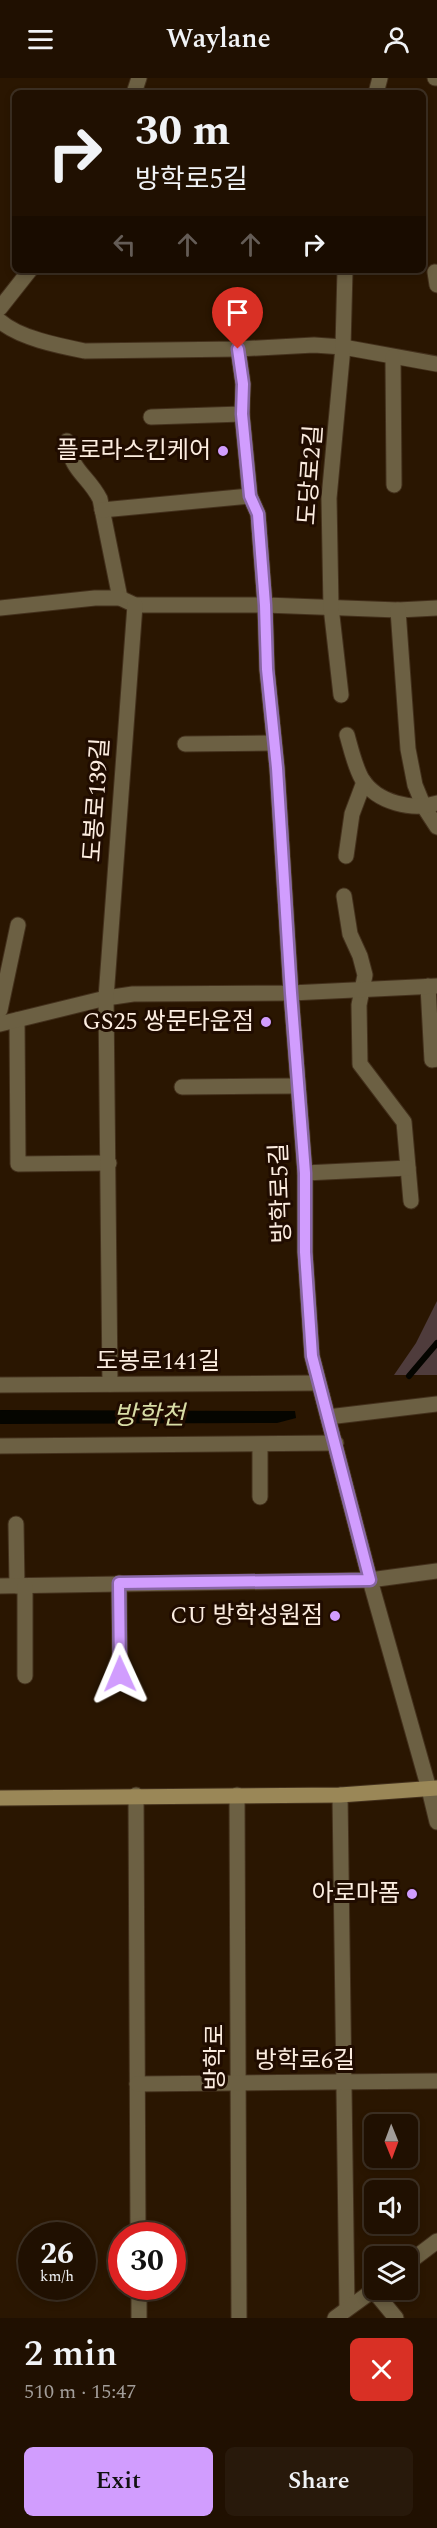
<!DOCTYPE html>
<meta charset="utf-8">
<style>
body{margin:0;font-family:Spectral,"Noto Sans KR",serif;background:#28190b;color:#f1f3f6;height:100vh;display:flex;flex-direction:column;font-size:22px;white-space:nowrap}
*{box-sizing:border-box;margin:0}
p{font-size:20px;color:#a29d99}
.icon{flex:none;width:33px;height:33px;fill:none;stroke:currentColor;stroke-width:2;stroke-linecap:round;stroke-linejoin:round}
.map{position:relative;height:2240px;overflow:hidden}
.details{display:flex;flex-direction:column;background:#201001;flex:1}
.details>*{flex:none}
.guide{position:absolute;left:12px;top:12px;width:414px;height:183px;border-radius:9px;box-shadow:0 3px 9px #0003,0 0 0 2px #3d3023;background:#201001;color:#f1f3f6;overflow:hidden}
.needle{width:39px;rotate:179deg}
.buttons{position:absolute;left:364px;top:2036px;display:grid;gap:12px}
.buttons a{display:grid;place-items:center;width:54px;height:54px;border-radius:9px;background:#201001;box-shadow:0 3px 9px #0003,0 0 0 2px #3d3023;font-size:30px}
.speed{position:absolute;left:18px;top:2144px;display:flex;gap:12px;font-size:30px;font-weight:700;text-align:center}
.speed>*{display:grid;place-content:center;width:78px;height:78px;border-radius:50%;background:#201001;box-shadow:0 3px 9px #0003,0 0 0 2px #3d3023;line-height:1}
.speed small{font-size:15px;font-weight:400}
.speed .limit{border:9px solid #d22;background:#fff;color:#111}
.pin{position:absolute;display:grid;place-items:center;width:51px;height:51px;color:#fff;margin:-62px -26px;border-radius:50% 50% 50% 0;rotate:-45deg;box-shadow:0 0 6px #0007}
.pin .icon{rotate:45deg}
.me{position:absolute;width:66px;margin:-33px;rotate:359deg;stroke-linejoin:round;filter:drop-shadow(0 0 4px #0008)}
.turn{display:flex;align-items:center;gap:21px;height:126px;padding:0 24px;font-size:27px}
.turn .icon{width:78px;height:78px;stroke-width:2.5}
.turn b{display:block;font-size:42px;line-height:51px}
.lanes{display:flex;align-items:center;height:57px;padding:0 24px;background:#0003;justify-content:center;gap:30px;direction:ltr}
.lanes .off{opacity:.35}
.round{display:grid;place-items:center;flex:none;width:63px;height:63px;border-radius:9px;background:#28190b}
.head{display:flex;align-items:center;justify-content:space-between;height:102px;padding:0 24px}
h1{font-size:36px;font-weight:600;line-height:45px}
.primary-button{display:flex;gap:12px;margin-top:auto;padding:12px 24px}
.primary-button a{flex:1;height:69px;border-radius:9px;background:#d19dfe;color:#111;font-size:24px;font-weight:600;line-height:69px;text-align:center}
.primary-button a+a{background:#28190b;color:#f1f3f6}
header{display:flex;justify-content:space-between;align-items:center;height:78px;padding:0 24px;background:#201001;font-size:27px;font-weight:600}
.map>svg:first-child{display:block}
</style>
<header><svg class="icon" aria-label="menu" viewBox="0 0 24 24"><path d="M4 6h16M4 12h16M4 18h16"/></svg>Waylane<svg class="icon" aria-label="person" viewBox="0 0 24 24"><circle cx="12" cy="8" r="4"/><path d="M4 21q1-7 8-7t8 7"/></svg></header>
<div class="map">
<svg width="437" height="2240" viewBox="0 0 437 2240">
<rect width="100%" height="100%" fill="#2a1601"/>
<path fill="#4f3c3c" d="M437,1223V1297H394L416,1265Z"/>
<path fill="#050500" d="M0,1332L290,1333H295L296,1340L277,1345L0,1346Z"/>
<g fill="none" stroke-linecap="round" stroke-linejoin="round">
<path stroke="#050500" stroke-width="6" d="M409,1298L437,1265"/>
<defs>
<g id="minor">
<path d="M435,0H437"/>
<path d="M134,15L139,0"/>
<path d="M376,15L380,0"/>
<path d="M435,194L437,207"/>
<path d="M0,230L30,192"/>
<path d="M0,243C19,260 60,268 85,273L238,271L314,267L343,269L437,286"/>
<path d="M238,271L243,306L242,336L250,418L258,436L265,527L267,592L277,690L291,915L305,1095V1174L312,1278L370,1502L429,1711"/>
<path d="M393,279L394,407"/>
<path d="M151,339L242,336"/>
<path d="M67,363C72,395 87,396 100,421L120,520"/>
<path d="M102,432L250,418"/>
<path d="M0,530L95,520H120L135,527H265L398,532L437,530"/>
<path d="M398,532L408,671L415,707L424,729L437,749"/>
<path d="M341,617L331,529L329,420L343,269L345,192"/>
<path d="M347,657C351,671 355,689 362,701C377,725 413,733 437,725"/>
<path d="M185,666L274,665"/>
<path d="M346,778L352,736L364,704"/>
<path d="M344,818L350,856L360,878L365,897L359,927L360,986L404,1044L411,1123"/>
<path d="M428,908L432,982L437,981"/>
<path d="M0,932L18,847"/>
<path d="M17,942L18,1086L109,1085"/>
<path d="M0,946L106,920L133,916L291,915L437,908"/>
<path d="M182,1009L297,1008"/>
<path d="M305,1095L408,1090"/>
<path d="M110,1306L106,920L135,527"/>
<path d="M0,1307L317,1305"/>
<path d="M328,1339L437,1326"/>
<path d="M260,1367V1419"/>
<path d="M0,1368L336,1365"/>
<path d="M16,1446L17,1508"/>
<path d="M119,1505L120,1596"/>
<path d="M0,1508L370,1502L437,1493"/>
<path d="M25,1598V1508"/>
<path d="M136,1717L138,2157"/>
<path d="M237,1717L239,2240"/>
<path d="M340,1717L347,2230"/>
<path d="M137,2006L437,2003"/>
<path d="M408,2185L437,2163"/>
<path d="M139,2208V2240"/>
<path d="M373,2212L396,2240"/>
<path d="M335,2240L375,2211"/>
</g>
<path id="tertiary" d="M429,1711L437,1744"/>
<path id="secondary" d="M0,1720L340,1717L437,1710"/>
</defs>
<use href="#minor" stroke="#43301c" stroke-width="17"/>
<use href="#tertiary" stroke="#43301c" stroke-width="17"/>
<use href="#secondary" stroke="#43301c" stroke-width="17"/>
<use href="#minor" stroke="#6c6043" stroke-width="15"/>
<use href="#tertiary" stroke="#6c6043" stroke-width="15"/>
<use href="#secondary" stroke="#9a8757" stroke-width="15"/>
</g>
<g fill="none" stroke-linecap="round" stroke-linejoin="round">
<defs>
<path id="route" d="M120,1596L119,1505L370,1502L312,1278L305,1174V1095L291,915L277,690L267,591L265,527L258,436L250,418L242,336L243,306L238,271"/>
</defs>
<use href="#route" stroke="#8866a5" stroke-width="15"/>
<use href="#route" stroke="#d19dfe" stroke-width="10"/>
</g>
<g fill="#d19dfe" stroke="#200c00" stroke-width="2">
<circle cx="223" cy="373" r="6"/>
<circle cx="266" cy="944" r="6"/>
<circle cx="335" cy="1538" r="6"/>
<circle cx="412" cy="1816" r="6"/>
</g>
<g text-anchor="middle" dominant-baseline="central" stroke-width="6" stroke-linejoin="round" paint-order="stroke">
<g font-size="24" fill="#fcede0" stroke="#200c00" text-anchor="end">
<text x="211" y="373">플로라스킨케어</text>
<text x="254" y="944">GS25 쌍문타운점</text>
<text x="323" y="1538">CU 방학성원점</text>
<text x="400" y="1816">아로마폼</text>
</g>
<g font-size="24" fill="#fcede0" stroke="#200c00">
<text transform="translate(311 397) rotate(-86)">도당로2길</text>
<text transform="translate(97 722) rotate(-86)">도봉로139길</text>
<text transform="translate(281 1115) rotate(-92)">방학로5길</text>
<text x="158" y="1284">도봉로141길</text>
<text transform="translate(216 1979) rotate(-90)">방학로</text>
<text x="305" y="1983">방학로6길</text>
</g>
<g font-size="26" font-style="italic" fill="#d8dda6" stroke="#200c00">
<text x="149" y="1338">방학천</text>
</g>
</g>
</svg>
<div class="buttons">
<a><svg class="needle" viewBox="-14 -14 28 28"><path d="M0-13l5 13h-10z" fill="#e53935"/><path d="M0 13l5-13h-10z" fill="#a29d99"/></svg></a>
<a><svg class="icon" aria-label="sound" viewBox="0 0 24 24"><path d="M4 9h4l5-4v14l-5-4H4zM17 9q2 3 0 6"/></svg></a>
<a><svg class="icon" aria-label="layers" viewBox="0 0 24 24"><path d="M12 4l9 5-9 5-9-5zM3 14l9 5 9-5"/></svg></a>
</div>
<div class="speed"><div>26<small>km/h</small></div><div class="limit">30</div></div>
<div class="pin" style="left:238px;top:271px;background:#d93025"><svg class="icon" aria-label="arrive" viewBox="0 0 24 24"><path d="M6 21V4h12l-3 4 3 4H6"/></svg></div>
<svg class="me" style="left:120px;top:1596px" viewBox="-20 -20 40 40"><path d="M0-17L14 15 0 8-14 15z" fill="#d19dfe" stroke="#fff" stroke-width="4"/></svg>
<div class="guide">
<div class="turn"><svg class="icon" aria-label="right" viewBox="0 0 24 24"><path d="M7 20v-9h11M14 6l5 5-5 5"/></svg><div><b>30 m</b>방학로5길</div></div>
<div class="lanes"><svg class="icon off" aria-label="left" viewBox="0 0 24 24"><path d="M17 20v-9H6M10 6l-5 5 5 5"/></svg><svg class="icon off" aria-label="ahead" viewBox="0 0 24 24"><path d="M12 20V5M6 11l6-6 6 6"/></svg><svg class="icon off" aria-label="ahead" viewBox="0 0 24 24"><path d="M12 20V5M6 11l6-6 6 6"/></svg><svg class="icon" aria-label="right" viewBox="0 0 24 24"><path d="M7 20v-9h11M14 6l5 5-5 5"/></svg></div>
</div>
</div>
<section class="details">
<div class="head"><div><h1>2 min</h1><p>510 m · 15:47</p></div><a class="round" style="background:#d93025;color:#fff"><svg class="icon" aria-label="close" viewBox="0 0 24 24"><path d="M6 6l12 12M18 6L6 18"/></svg></a></div>
<div class="primary-button"><a>Exit</a><a>Share</a></div>
</section>
